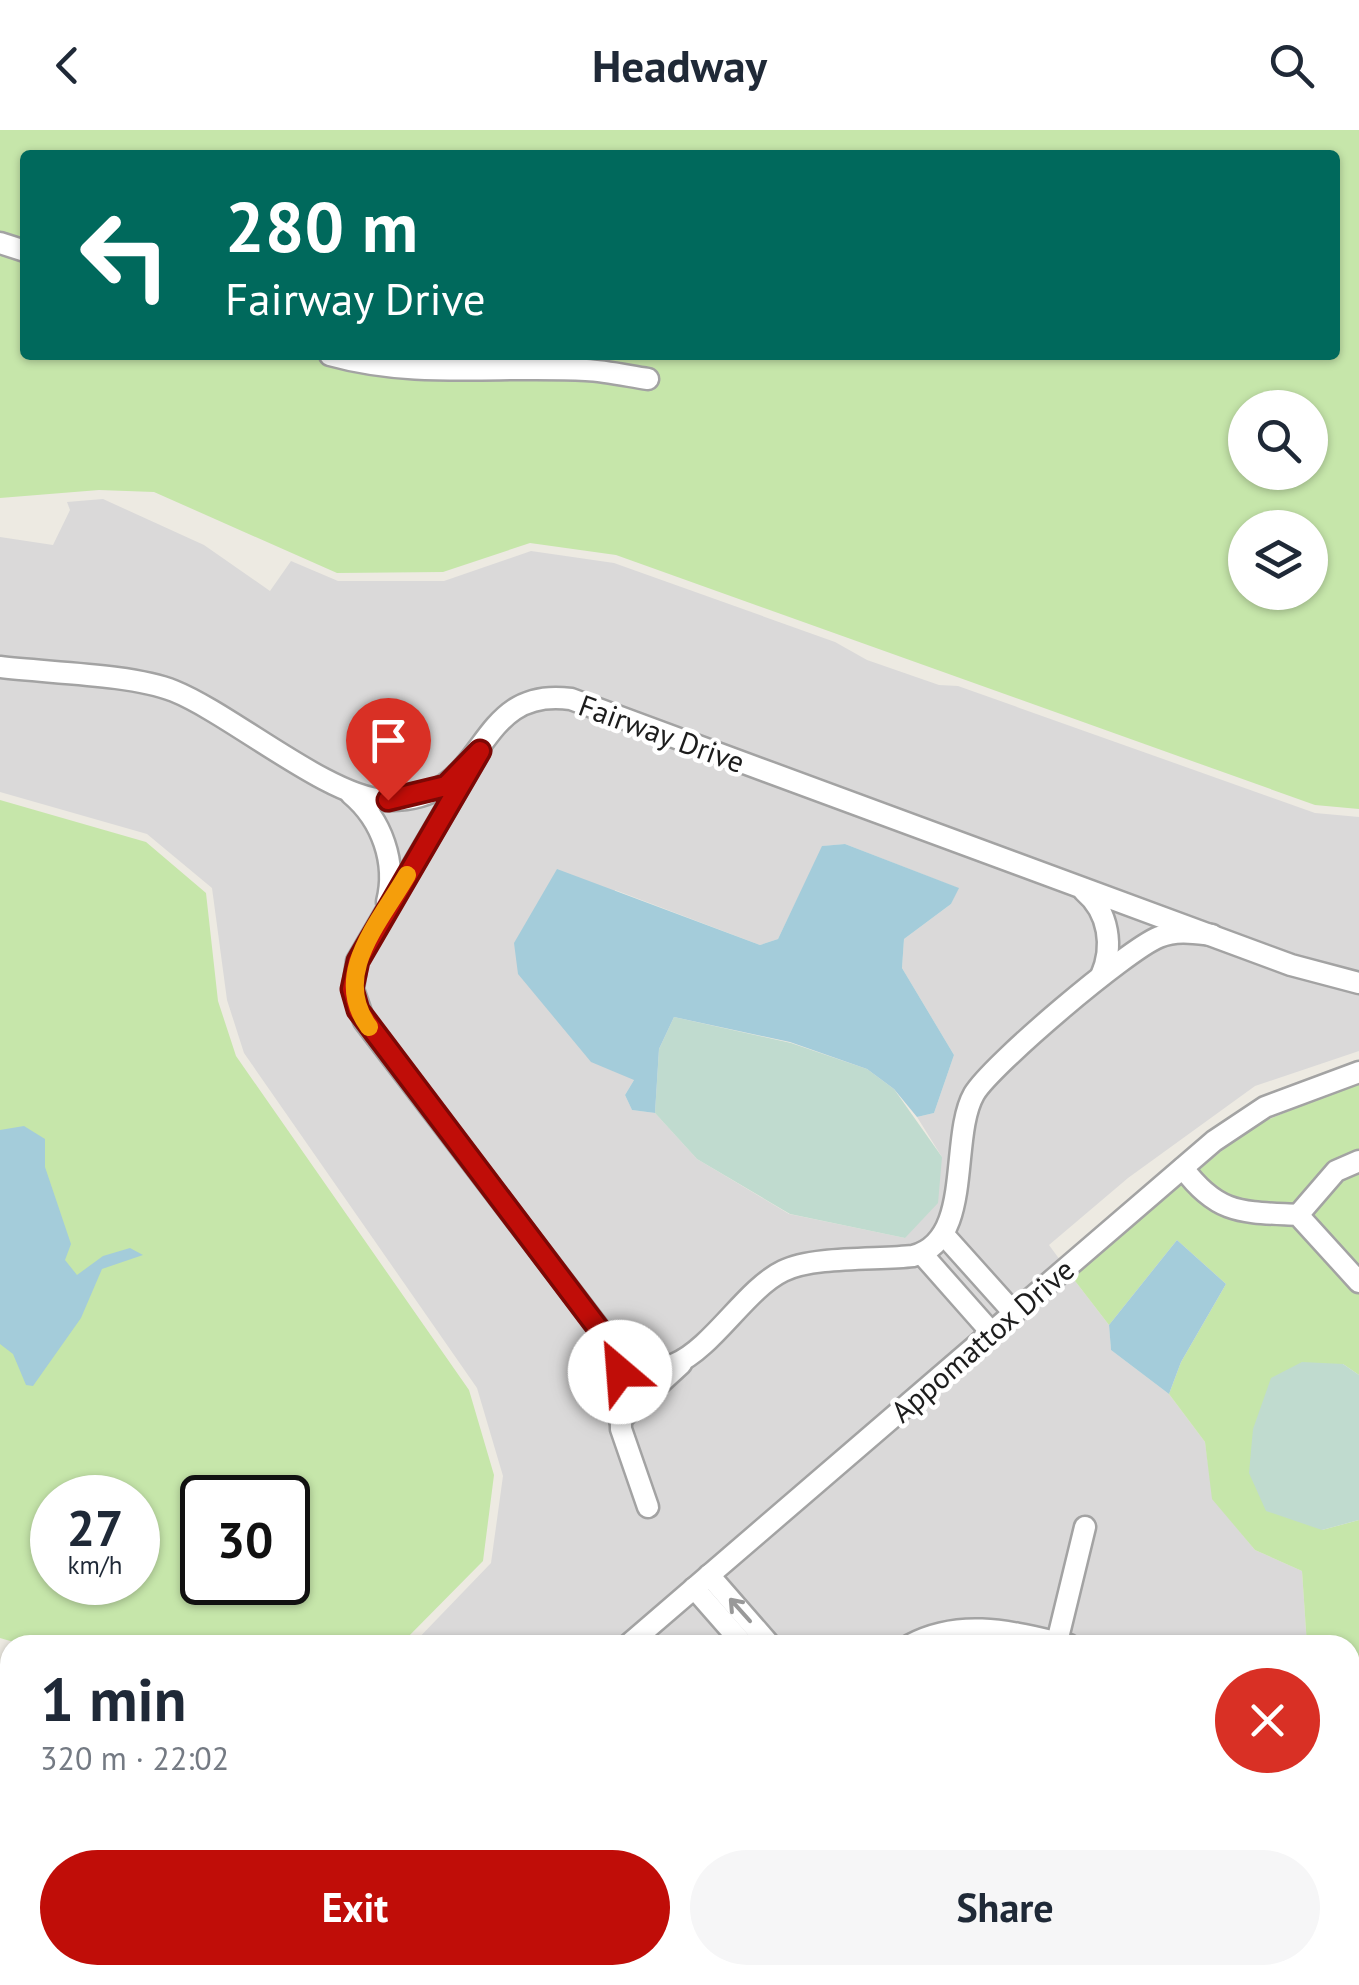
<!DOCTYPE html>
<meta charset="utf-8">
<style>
body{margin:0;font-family:"PT Sans",sans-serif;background:#f6f6f7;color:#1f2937;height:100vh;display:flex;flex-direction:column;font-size:38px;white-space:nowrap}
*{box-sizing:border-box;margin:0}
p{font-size:32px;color:#747a83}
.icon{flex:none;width:55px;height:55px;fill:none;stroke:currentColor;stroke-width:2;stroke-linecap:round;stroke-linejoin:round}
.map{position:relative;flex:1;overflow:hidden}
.sheet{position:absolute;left:0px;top:1505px;width:1360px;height:350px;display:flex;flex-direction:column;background:#fff;border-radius:30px 30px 0 0;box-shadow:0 2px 8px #0004}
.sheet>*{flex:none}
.top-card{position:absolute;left:20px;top:20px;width:1320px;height:210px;border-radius:10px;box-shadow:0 2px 8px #0004;background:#00695c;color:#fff;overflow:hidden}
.controls{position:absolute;left:1228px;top:260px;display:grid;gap:20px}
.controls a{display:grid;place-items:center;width:100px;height:100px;border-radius:50%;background:#fff;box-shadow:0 2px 8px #0004;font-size:50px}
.speed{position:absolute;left:30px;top:1345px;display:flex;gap:20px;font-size:50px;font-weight:700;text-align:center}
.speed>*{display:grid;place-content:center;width:130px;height:130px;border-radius:50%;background:#fff;box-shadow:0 2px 8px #0004;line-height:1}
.speed small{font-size:25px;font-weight:400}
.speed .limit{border:5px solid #111;border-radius:15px;background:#fff;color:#111}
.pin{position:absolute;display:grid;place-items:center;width:85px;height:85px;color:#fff;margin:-102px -42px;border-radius:50% 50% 50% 0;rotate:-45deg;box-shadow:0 0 10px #0007}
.pin .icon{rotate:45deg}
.me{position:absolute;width:110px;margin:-55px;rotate:333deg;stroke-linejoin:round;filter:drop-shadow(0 0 8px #0008)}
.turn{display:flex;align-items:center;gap:35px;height:210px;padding:0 40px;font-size:45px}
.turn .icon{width:130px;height:130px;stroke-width:2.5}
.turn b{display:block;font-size:70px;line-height:85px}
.round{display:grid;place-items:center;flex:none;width:105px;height:105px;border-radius:52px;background:#f6f6f7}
.headline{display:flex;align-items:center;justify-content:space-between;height:170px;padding:0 40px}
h1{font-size:60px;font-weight:800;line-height:75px}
.primary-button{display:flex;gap:20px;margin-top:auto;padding:20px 40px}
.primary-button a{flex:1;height:115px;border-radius:60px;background:#c00d08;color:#fff;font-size:40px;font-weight:800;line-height:115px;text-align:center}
.primary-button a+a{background:#f6f6f7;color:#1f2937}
header{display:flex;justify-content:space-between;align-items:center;height:130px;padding:0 40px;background:#fff;font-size:45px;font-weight:800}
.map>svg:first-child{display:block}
</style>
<header><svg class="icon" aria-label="back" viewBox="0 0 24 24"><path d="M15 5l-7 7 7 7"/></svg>Headway<svg class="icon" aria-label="search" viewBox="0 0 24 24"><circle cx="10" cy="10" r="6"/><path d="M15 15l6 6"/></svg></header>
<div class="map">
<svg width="1359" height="1855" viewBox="0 0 1359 1855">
<rect width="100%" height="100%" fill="#edeae2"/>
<g fill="#dad9d9" fill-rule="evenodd">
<path d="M103,369L204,415L270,461L291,431L338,451H444L531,421L614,433L835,512L867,530L939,555L958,556L1315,683L1359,687V921L1255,956L1128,1048L1049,1115L1060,1130L612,1515H412L491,1433L503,1346L477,1258L244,923L227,870L212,758L147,704L0,662V407L53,415L70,380L67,372ZM845,714L958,758L951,774L904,809L902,838L954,925L934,983L917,987L942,1027L905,1108L789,1084L697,1029L655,983L632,980L625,965L634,950L615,760L760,815L778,809L823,716Z"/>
<path d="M1072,1147L1109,1195L1111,1220L1169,1264L1205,1312L1213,1369L1255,1420L1302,1441L1307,1515H644Z"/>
<path d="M0,1563L10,1566V1683L0,1681Z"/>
<path d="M0,1700L10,1703V1845H229L217,1855H0Z"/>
<path d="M446,1845H744L747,1855H446Z"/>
<path d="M1021,1845H1305L1306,1855H1022Z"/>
</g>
<g fill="#c6e6aa" fill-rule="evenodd">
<path d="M0,0H1359V679L1315,675L616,425L530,413L443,442L337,443L154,362L99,360L0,368ZM25,25H1335V225H25ZM1245,278H1310V342H1245ZM1245,398H1310V462H1245Z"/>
<path d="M0,670L146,712L206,763L218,871L236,926L469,1260L494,1345L483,1431L400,1515H24L0,1508ZM52,1368H138V1452H52ZM202,1368H288V1452H202Z"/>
<path d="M1359,952V1245L1343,1234L1322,1400L1359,1390V1855H1306L1305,1845H1350V1515H1307L1302,1441L1255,1420L1212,1369L1205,1312L1169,1264L1181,1232L1226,1154L1177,1110L1109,1195L1072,1147L1250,997Z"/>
<path d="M260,1845H341L345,1855H249Z"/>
</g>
<g fill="#c0dbcf">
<path d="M674,887L791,913L867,939L894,959L942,1027L938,1073L905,1108L790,1084L697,1029L655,983L659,919Z"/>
<path d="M1302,1232L1343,1234L1359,1245V1390L1322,1400L1266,1381L1249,1343L1253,1299L1271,1248Z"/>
</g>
<g fill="#a4ccda">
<path d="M845,714L959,758L951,774L904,809L902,838L954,925L934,983L917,987L894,959L867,939L790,912L674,887L659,919L655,983L632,980L625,965L634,950L591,932L518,844L514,813L557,739L760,815L778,809L822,716Z"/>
<path d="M24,996L45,1009V1037L71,1114L65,1130L77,1145L103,1126L130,1118L143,1125L102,1139L81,1188L33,1256L26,1255L13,1224L0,1214V1000Z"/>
<path d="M1177,1110L1226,1154L1181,1232L1169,1264L1111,1220L1109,1195Z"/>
<path d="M341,1845H446V1855H345Z"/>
<path d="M1013,1845V1855H756L752,1846Z"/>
</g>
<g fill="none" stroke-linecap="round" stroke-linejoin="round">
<defs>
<g id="minor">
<path d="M0,113L25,121"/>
<path d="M330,225C416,249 499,235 586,240C606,241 628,246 648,249"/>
<path d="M0,537C48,543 131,544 174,561C231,584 328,667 384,670C493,675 469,555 571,569L1291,835L1359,853"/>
<path d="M480,621L357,831L353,859L364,891L611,1214C680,1289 727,1168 783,1141C813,1126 878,1130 913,1126C974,1111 949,1008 974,964C991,935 1128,819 1159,807C1177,800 1194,803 1212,805"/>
<path d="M351,664C382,690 397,733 387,772"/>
<path d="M1084,761C1109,782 1114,817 1101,846"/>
<path d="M1183,1038C1218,1085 1242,1082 1298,1085L1359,1152"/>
<path d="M1298,1085L1336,1041L1359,1031"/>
<path d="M944,1105L1014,1183"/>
<path d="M922,1124L991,1202"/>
<path d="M614,1220L620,1237L621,1299L648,1377"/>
<path d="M620,1290L681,1234"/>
<path d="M709,1445L770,1515"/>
<path d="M694,1458L744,1515"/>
<path d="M1057,1512L1085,1397"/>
<path d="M628,1515L1214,1011L1265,977L1359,942"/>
<path d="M910,1515C963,1487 1015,1503 1069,1515"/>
<path d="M1350,1543L1359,1542"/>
<path d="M0,1690L10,1693"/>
<path d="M595,1845L596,1855"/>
<path d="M1169,1845V1855"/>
<path d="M233,1855L244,1845"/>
</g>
</defs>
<use href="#minor" stroke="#a3a3a3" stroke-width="25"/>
<use href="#minor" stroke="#fff" stroke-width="20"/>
</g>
<defs><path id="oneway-shaft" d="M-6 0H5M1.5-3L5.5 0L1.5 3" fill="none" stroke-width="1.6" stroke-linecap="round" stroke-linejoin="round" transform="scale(2.5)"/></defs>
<use stroke="#999" href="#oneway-shaft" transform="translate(740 1480) rotate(-132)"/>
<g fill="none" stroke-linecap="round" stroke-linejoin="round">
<defs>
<path id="route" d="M388,670L446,656L480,621L358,831L352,859L358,880L610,1214L620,1242"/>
</defs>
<use href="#route" stroke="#7d0805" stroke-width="25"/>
<use href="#route" stroke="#c00d08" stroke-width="18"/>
<path stroke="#f59e0b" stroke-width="18" d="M369,897C330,845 380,792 407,745"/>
</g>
<g text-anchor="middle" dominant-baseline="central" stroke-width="9" stroke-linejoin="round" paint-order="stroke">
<g font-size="30" fill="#1c1c1c" stroke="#fff">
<text transform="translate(662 603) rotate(20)">Fairway Drive</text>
<text transform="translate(982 1210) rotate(-41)">Appomattox Drive</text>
</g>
</g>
</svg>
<div class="controls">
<a><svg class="icon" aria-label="search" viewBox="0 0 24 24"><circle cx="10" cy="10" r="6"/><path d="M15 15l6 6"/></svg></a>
<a><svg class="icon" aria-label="layers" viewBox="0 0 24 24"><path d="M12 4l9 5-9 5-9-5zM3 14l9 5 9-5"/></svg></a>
</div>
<div class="speed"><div>27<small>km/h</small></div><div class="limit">30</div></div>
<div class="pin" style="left:388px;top:670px;background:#d93025"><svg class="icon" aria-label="arrive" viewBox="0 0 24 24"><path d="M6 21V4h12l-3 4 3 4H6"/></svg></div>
<svg class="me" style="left:620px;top:1242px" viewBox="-20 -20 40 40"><circle r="19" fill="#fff"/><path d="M0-13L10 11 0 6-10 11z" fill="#c00d08"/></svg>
<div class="top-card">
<div class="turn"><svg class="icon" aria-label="left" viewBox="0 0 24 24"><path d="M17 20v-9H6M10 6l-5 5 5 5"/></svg><div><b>280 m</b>Fairway Drive</div></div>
</div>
<section class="sheet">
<div class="headline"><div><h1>1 min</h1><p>320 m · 22:02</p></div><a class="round" style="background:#d93025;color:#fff"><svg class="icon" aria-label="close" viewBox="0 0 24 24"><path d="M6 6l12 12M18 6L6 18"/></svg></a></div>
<div class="primary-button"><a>Exit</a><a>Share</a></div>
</section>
</div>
